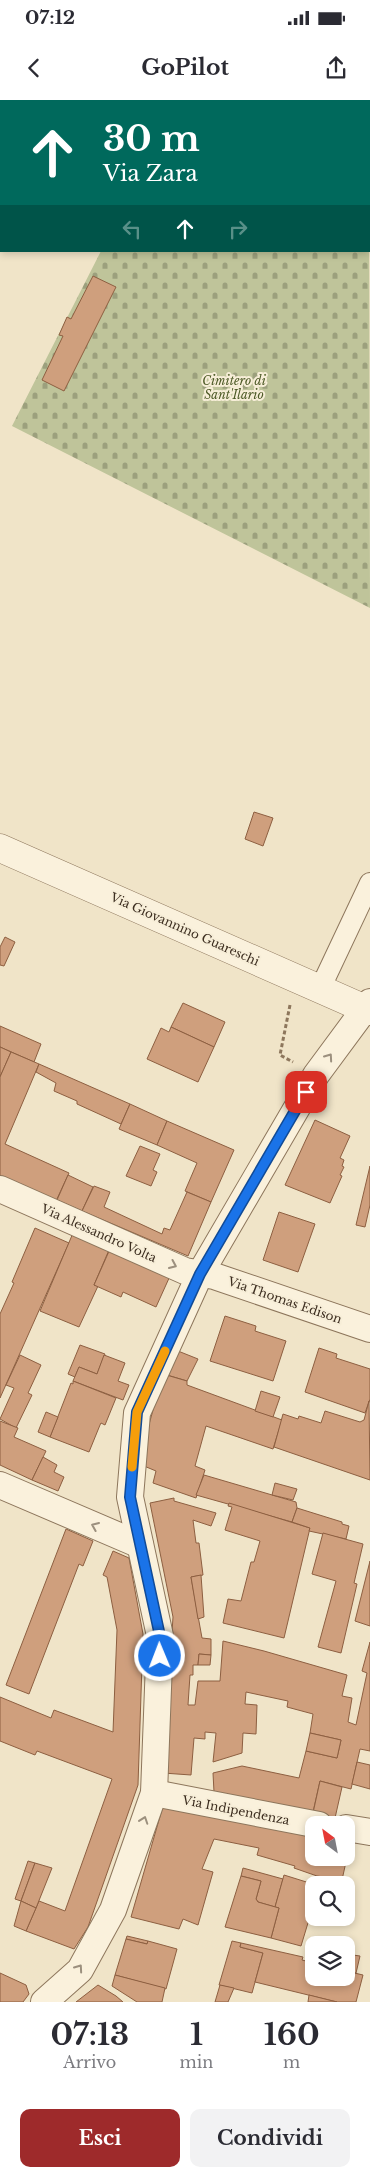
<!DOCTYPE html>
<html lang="it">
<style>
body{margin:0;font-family:"Libre Baskerville",serif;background:#f2f2f3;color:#2b2b33;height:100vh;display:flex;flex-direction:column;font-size:19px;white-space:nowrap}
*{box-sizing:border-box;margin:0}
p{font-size:16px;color:#7c7c81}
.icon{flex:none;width:28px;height:28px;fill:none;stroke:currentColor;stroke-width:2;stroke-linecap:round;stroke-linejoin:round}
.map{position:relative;height:1902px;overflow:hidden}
.side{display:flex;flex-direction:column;background:#fff;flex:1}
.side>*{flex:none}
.top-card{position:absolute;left:0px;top:0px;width:370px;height:152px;box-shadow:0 2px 8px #0003;background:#00695c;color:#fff;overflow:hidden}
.needle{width:32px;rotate:328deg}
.buttons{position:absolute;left:305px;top:1716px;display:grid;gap:10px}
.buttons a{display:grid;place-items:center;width:50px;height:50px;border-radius:10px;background:#fff;box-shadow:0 2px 8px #0003;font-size:25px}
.pin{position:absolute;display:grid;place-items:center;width:42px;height:42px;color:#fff;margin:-21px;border-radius:10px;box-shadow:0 2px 8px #0006}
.me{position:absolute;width:55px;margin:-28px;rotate:359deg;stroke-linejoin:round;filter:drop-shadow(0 0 4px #0008)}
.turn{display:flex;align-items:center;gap:18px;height:105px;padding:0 20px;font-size:22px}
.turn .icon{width:65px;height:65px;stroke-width:2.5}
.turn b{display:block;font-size:35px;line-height:42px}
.lanes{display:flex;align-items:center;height:48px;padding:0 20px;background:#0003;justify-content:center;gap:25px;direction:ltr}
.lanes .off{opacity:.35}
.eta{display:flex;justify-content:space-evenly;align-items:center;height:85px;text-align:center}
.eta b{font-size:30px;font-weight:800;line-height:35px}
.cta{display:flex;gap:10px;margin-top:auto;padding:10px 20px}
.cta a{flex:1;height:58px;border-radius:10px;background:#9e2a2b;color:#fff;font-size:20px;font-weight:800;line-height:58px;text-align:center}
.cta a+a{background:#f2f2f3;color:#2b2b33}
.status{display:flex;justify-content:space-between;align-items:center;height:35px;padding:0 25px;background:#fff;direction:ltr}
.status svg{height:14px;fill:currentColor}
header{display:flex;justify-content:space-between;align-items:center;height:65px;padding:0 20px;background:#fff;font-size:22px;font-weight:800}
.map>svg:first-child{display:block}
</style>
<div class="status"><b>07:12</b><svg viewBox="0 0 49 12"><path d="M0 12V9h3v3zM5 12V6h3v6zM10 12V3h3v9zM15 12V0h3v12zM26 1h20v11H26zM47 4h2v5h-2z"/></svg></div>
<header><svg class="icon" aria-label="back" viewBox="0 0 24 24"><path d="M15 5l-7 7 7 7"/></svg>GoPilot<svg class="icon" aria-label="share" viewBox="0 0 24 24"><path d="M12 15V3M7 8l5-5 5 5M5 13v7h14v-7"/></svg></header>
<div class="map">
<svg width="370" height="1902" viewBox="0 0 370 1902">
<defs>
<pattern id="cemetery-stones" width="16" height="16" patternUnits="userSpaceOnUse" patternTransform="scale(1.25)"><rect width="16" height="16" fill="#bfc49a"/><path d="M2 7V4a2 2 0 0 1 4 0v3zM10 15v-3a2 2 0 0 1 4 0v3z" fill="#9ca07d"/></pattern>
</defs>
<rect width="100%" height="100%" fill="#f0e4c8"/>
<path fill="url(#cemetery-stones)" d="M369,85L370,508L12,326L101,151H369Z"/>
<g fill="#cf9f7d" stroke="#8d5f41">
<path d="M93,176L116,187L64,291L42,280L63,236L59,235L67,217L71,219Z"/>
<path d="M254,712L273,718L263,746L245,739Z"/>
<path d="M5,837L15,842L4,866L0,865V847Z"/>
<path d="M183,903L225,922L214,947L171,927Z"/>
<path d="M0,926L41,944L34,962L0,947Z"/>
<path d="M171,927L214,947L198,982L147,959L161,928L169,932Z"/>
<path d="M0,947L11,952L0,977Z"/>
<path d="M11,952L39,964L5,1044L69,1073L56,1101L0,1076V977Z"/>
<path d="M39,964L130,1004L121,1024L77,1004V1001L54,991L56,983L36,972Z"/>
<path d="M130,1004L167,1021L157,1045L119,1029Z"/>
<path d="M315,1020L350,1036L340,1058L344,1060L342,1066L344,1067L340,1075L342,1076L330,1103L285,1085Z"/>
<path d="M167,1021L234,1050L211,1102L185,1091L197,1063L157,1045Z"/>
<path d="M140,1046L160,1054L153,1070L157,1072L151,1086L126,1076Z"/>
<path d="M370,1066V1105L365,1127L356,1125Z"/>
<path d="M68,1075L93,1087L82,1111L57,1100Z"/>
<path d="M94,1086L110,1092L104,1107L162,1134L164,1128L170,1130L187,1092L211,1102L188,1156L82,1111Z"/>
<path d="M279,1112L315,1124L298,1172L263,1160Z"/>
<path d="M35,1128L69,1143L0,1298V1214L14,1183L12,1182Z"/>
<path d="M73,1133L109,1150L94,1185L98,1186L79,1227L40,1211Z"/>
<path d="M110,1149L170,1176L156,1207L123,1192L121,1197L94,1185Z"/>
<path d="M225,1216L256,1226L255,1231L286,1241L273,1281L210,1261Z"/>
<path d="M80,1245L105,1254L97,1274L79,1267L75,1277L68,1274Z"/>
<path d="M319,1248L337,1254L336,1258L370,1269V1299L365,1313L305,1292Z"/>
<path d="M178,1251L198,1259L187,1281L167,1275Z"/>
<path d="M20,1255L41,1265L28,1293L32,1295L16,1328L0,1319L14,1288L6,1285Z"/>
<path d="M104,1255L125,1263L118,1281L129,1285L123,1300L73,1281L79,1267L97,1274Z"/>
<path d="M163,1274L187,1281V1285L282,1320L273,1349L206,1326L195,1366L205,1370L196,1398L153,1383L156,1371L144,1366L140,1357Z"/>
<path d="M73,1281L116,1298L105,1325L101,1323L100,1325L89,1352L50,1337L71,1283L73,1284Z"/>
<path d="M261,1291L280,1297L273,1317L255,1311Z"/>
<path d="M369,1301L370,1380L274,1347L283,1314L298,1319L299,1316L321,1323L325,1311L360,1322L364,1320Z"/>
<path d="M46,1312L58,1317L50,1337L38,1332Z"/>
<path d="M0,1321L18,1328L14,1337L46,1351L32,1380L0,1365Z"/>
<path d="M43,1357L57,1365L54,1372L64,1377L58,1391L32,1380Z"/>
<path d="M204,1375L296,1402L297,1408L292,1422L196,1395Z"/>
<path d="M275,1383L297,1389L293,1400L272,1395Z"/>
<path d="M174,1398V1401L216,1413L211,1426L193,1420L196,1443H199L203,1475L191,1477L202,1538L211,1539V1555L199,1554L198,1565H193V1575H190L188,1605H195L198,1581H220L223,1541L264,1551L347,1575L342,1596L352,1598L348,1622L356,1625L367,1573L362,1571L370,1542V1651L360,1649L351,1689L320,1681L313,1712L214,1692L213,1673L242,1666L299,1678L306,1651L337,1658L341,1640L310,1633L313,1614L287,1607L288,1601L246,1592L245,1604L257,1605L256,1634L243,1633L242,1653L213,1662L216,1633L205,1632V1639L194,1638L191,1675L163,1673L173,1517L150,1403Z"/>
<path d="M229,1403L310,1428L284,1538L223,1523L228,1499L241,1501L251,1462H254L260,1441L225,1430L232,1407L228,1406Z"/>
<path d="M297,1408L342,1422V1424L349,1426L346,1439L309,1431L310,1428L292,1422Z"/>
<path d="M66,1429L93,1441L83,1466L79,1464L29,1594L6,1585Z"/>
<path d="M323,1433L363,1444L354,1483L357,1484L341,1553L318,1547L336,1481L312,1474Z"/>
<path d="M113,1451L129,1458L143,1534L138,1685L88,1827L74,1849L26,1831L39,1801L65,1811L112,1679L37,1651L35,1655L0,1641V1597L51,1618L54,1610L113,1632L117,1530L107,1477L103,1475Z"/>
<path d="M370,1461V1526L355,1521Z"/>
<path d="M201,1475L204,1517L198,1519L191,1477Z"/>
<path d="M199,1554L211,1555L210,1565H198Z"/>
<path d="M310,1633L341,1640L337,1658L306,1651Z"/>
<path d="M357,1662L370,1665V1689L352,1684Z"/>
<path d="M320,1681L342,1687L335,1718L313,1713Z"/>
<path d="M163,1706L314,1731V1758H346V1738L351,1739L342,1780L317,1776L294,1768L295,1766L257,1755L259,1748L214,1739L202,1769L213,1772L198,1825L183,1819L179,1829L131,1817Z"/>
<path d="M28,1761L35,1763L21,1801L15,1799Z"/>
<path d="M35,1763L52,1768L36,1808L21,1801Z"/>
<path d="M243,1768L283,1779L275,1807L258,1802L256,1799L261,1781L241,1776Z"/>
<path d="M284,1775L316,1785H314V1803L301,1846L271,1838L279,1808L275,1807Z"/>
<path d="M241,1776L261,1781L256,1799L258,1802L279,1808L271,1838L225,1827Z"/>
<path d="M21,1801L36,1808L26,1831L14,1826Z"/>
<path d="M127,1836L148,1841L147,1844L126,1839Z"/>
<path d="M126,1839L147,1844L148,1841L177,1849L166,1889L115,1875Z"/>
<path d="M232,1841L241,1843L240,1847L263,1853L252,1893L219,1885Z"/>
<path d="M241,1843L303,1857L302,1860L314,1863V1878H346V1871L363,1875L356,1902H337L255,1882L263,1853L240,1847Z"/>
<path d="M346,1854L360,1856L356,1873L346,1871Z"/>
<path d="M0,1873L26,1885L29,1894L23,1902H0Z"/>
<path d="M115,1875L165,1888L162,1902H137L112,1886Z"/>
<path d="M98,1885L116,1896L123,1902H76Z"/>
<path d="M220,1885L234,1888L228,1902H215Z"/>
<path d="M309,1895L337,1902H308Z"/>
</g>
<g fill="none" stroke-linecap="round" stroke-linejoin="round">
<defs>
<path id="pedestrian" d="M320,889L370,783"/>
<g id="minor">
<path d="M0,1089L185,1171L214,1176L370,1229"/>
<path d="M0,1385L140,1445"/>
<path d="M154,1693L319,1725"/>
<path d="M346,1728L370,1732"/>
<path d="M44,1902L80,1870L113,1810L154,1693L160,1536L130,1397L137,1313L200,1174L316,975L370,902"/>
</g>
<path id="tertiary" d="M0,748L370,911"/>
</defs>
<use href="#pedestrian" stroke="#8d765c" stroke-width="22"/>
<use href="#minor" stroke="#8d765c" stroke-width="28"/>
<use href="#tertiary" stroke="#8d765c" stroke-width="29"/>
<path stroke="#8d765c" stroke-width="3" stroke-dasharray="4 2.5" stroke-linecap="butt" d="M290,905L280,955L293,962"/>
<use href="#pedestrian" stroke="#faf1dc" stroke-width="20"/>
<use href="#minor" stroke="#faf1dc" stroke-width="26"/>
<use href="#tertiary" stroke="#faf1dc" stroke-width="28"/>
</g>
<defs><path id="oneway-chevron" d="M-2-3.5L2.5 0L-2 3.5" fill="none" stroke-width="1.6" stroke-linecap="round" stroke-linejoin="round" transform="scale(1.25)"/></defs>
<g stroke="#9c907e">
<use href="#oneway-chevron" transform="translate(329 957) rotate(-55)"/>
<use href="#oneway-chevron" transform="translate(173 1165) rotate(24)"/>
<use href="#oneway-chevron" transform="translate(95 1426) rotate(-157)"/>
<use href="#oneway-chevron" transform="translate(144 1720) rotate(-71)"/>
<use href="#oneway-chevron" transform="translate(79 1868) rotate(-55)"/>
</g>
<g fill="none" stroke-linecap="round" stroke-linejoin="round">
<defs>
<path id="route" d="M160,1556V1536L130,1397L137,1312L200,1174L306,992"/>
</defs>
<use href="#route" stroke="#114b97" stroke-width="12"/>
<use href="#route" stroke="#1a73e8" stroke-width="9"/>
<path stroke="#f59e0b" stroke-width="9" d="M132,1367L137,1312L165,1251"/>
</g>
<g text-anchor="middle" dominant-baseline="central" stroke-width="4" stroke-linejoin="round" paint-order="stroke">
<g font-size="12" font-style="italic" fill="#4d5a26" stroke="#f7eed8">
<text x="234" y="280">Cimitero di<tspan x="234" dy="14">Sant'Ilario</tspan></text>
</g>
<g font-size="12" fill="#3d2e20" stroke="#f7eed8">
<text transform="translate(185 829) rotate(24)">Via Giovannino Guareschi</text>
<text transform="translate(99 1133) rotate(24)">Via Alessandro Volta</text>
<text transform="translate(285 1200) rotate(19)">Via Thomas Edison</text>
<text transform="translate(236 1710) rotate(11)">Via Indipendenza</text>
</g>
</g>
</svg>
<div class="buttons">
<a><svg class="needle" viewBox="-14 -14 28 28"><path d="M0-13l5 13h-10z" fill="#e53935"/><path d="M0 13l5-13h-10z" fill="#7c7c81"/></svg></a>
<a><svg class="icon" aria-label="search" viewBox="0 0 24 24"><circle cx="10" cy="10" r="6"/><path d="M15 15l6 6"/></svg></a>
<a><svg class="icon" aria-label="layers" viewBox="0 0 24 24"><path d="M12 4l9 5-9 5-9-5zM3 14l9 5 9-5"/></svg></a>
</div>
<div class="pin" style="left:306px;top:992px;background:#d93025"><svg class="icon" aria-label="arrive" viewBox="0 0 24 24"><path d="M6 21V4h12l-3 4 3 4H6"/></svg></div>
<svg class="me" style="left:160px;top:1556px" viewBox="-20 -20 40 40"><circle r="17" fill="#1a73e8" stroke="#fff" stroke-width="3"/><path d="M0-11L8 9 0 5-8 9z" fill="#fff"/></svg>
<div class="top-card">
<div class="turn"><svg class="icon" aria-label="ahead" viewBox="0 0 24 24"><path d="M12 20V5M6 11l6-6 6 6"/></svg><div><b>30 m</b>Via Zara</div></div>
<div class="lanes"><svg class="icon off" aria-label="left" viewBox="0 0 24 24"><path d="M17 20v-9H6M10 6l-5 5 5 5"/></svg><svg class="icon" aria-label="ahead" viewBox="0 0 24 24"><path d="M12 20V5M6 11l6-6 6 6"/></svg><svg class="icon off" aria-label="right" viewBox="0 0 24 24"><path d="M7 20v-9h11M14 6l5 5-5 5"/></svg></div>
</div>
</div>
<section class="side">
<div class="eta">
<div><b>07:13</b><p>Arrivo</p></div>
<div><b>1</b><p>min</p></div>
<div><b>160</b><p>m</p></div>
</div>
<div class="cta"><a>Esci</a><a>Condividi</a></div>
</section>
